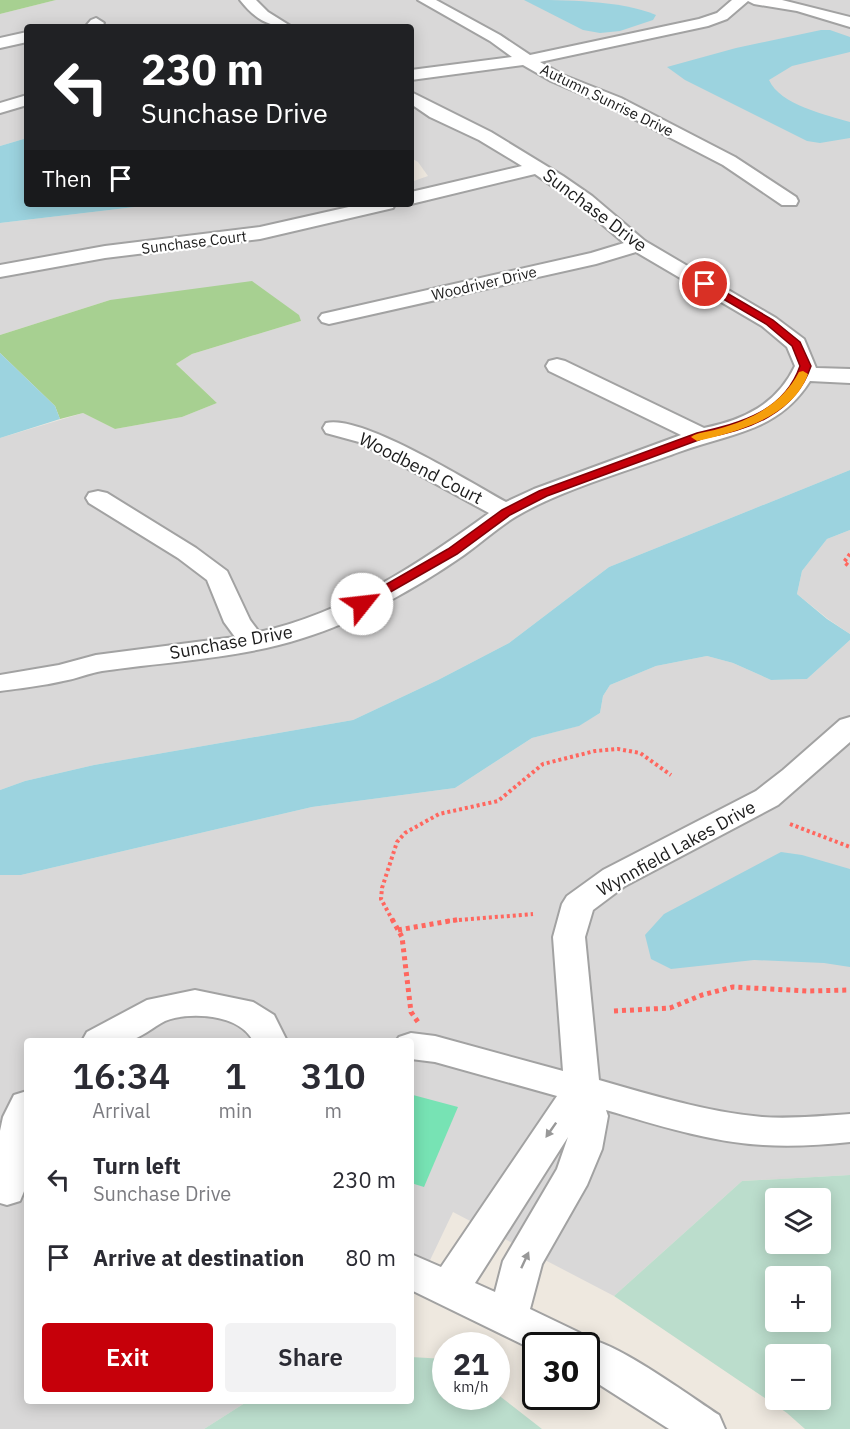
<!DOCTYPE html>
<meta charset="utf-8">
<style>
body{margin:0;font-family:"IBM Plex Sans",sans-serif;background:#f2f2f3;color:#2b2b33;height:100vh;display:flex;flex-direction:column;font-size:22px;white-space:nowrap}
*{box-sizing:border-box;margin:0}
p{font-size:20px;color:#7c7c81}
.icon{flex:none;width:33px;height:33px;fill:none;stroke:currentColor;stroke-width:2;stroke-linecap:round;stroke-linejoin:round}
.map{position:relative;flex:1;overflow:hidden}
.details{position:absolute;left:24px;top:1038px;width:390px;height:366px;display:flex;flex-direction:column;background:#fff;border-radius:6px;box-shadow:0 3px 15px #0003}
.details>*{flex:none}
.guide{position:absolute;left:24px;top:24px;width:390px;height:183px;border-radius:6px;box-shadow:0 3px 15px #0003;background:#202124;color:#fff;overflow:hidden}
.fabs{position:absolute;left:765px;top:1188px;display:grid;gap:12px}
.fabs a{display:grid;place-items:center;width:66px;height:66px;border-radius:6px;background:#fff;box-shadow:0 3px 15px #0003;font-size:30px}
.speed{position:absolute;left:432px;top:1332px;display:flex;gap:12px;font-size:30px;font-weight:700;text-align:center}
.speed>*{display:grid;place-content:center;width:78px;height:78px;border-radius:50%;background:#fff;box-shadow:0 3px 15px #0003;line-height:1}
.speed small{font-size:15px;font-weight:400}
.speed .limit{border:3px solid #111;border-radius:9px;background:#fff;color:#111}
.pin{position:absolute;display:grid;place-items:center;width:51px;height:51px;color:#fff;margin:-26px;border:3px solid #fff;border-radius:50%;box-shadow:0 2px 6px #0007}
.me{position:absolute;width:66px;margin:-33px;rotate:61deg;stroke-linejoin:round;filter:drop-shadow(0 0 4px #0008)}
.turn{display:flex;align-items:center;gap:21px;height:126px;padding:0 18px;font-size:27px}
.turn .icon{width:78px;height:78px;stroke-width:2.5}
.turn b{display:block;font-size:42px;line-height:51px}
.then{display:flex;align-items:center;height:57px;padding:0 18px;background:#0003;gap:12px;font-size:22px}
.eta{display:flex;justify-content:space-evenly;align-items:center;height:102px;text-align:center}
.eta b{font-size:36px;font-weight:600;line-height:42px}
.action{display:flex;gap:12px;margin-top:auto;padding:12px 18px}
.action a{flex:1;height:69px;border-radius:6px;background:#c6000a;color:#fff;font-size:24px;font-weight:600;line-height:69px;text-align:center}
.action a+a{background:#f2f2f3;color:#2b2b33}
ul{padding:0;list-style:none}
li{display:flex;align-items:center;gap:18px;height:78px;padding:0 18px}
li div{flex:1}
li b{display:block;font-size:22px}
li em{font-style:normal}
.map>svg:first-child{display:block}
</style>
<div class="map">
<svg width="850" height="1429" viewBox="0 0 850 1429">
<rect width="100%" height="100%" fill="#eee8df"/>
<g fill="#d9d8d8">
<path d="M56,0H850V470L609,567L509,643L438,680L353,720L94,765L25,781L0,790V438L83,413L115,429L182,417L217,403L176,364L192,354L301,321L110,300L0,335V223L160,204H411V182L428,176L418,162L411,158V27H27V138L0,146V14Z"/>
<path d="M850,530V634L828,619L797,594L802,571L827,539Z"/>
<path d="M850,640V1175L742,1181L614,1296L453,1212L411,1300V1041H27V1401H248L204,1429H0V875H21L312,807L455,788L532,738L578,726L600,713L603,696L610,685L656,666L707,656L733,663L771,680L807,679Z"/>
</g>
<g fill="#a7d091">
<path d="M0,0H56L0,14Z"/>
<path d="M252,281L299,315L301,321L192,354L176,364L217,403L182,417L115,429L83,413L60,419L55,406L0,353V335L110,300Z"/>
</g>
<g fill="#bdc" fill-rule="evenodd">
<path d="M850,1175V1429H805L787,1413L614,1296L742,1181ZM776,1198H820V1244H776ZM776,1276H820V1322H776ZM776,1354H820V1400H776Z"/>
<path d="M411,1357L445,1359L446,1396H496L497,1394L542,1429H204L248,1401H411Z"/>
</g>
<path fill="#77e3b4" d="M413,1095L458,1107L424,1187L411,1183V1100Z"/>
<g fill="#9cd3df">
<path d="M524,0C566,0 619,0 656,15L653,20L620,31L600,33L583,30Z"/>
<path d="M821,30H830L850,37V52L792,66L769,80C780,105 827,115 850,122V138L820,143L807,141L685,80L667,67L736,48Z"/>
<path d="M27,138V204H160L0,223V146Z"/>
<path d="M0,353L55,406L60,419L0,438Z"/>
<path d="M850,470V530L827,539L802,571L797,594L827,619L850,634V640L807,679L771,680L733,663L707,656L656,666L610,685L603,696L600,713L579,726L532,738L455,788L312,807L21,875H0V790L25,781L94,765L353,720L438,680L509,643L609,567Z"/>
<path d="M781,852L802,855L850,869V967L824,963L754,960L671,969L651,959L645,935L664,914Z"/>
</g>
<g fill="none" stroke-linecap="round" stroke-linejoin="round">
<defs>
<g id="minor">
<path d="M240,0H256L268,12L292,27C268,27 255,19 240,0Z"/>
<path d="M418,0H436L500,35L530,55L699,19L717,13L732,0H782L850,17V27L797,11L754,4L748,1L727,19L708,26L540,62L563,75L621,98L735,157L796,197L798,201L796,205H782L723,165L609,106L551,81L523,65L411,80V70L512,57L490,41Z"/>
<path d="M96,18L104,23L101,27H85L91,20Z"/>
<path d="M27,32V42L0,48V38Z"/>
<path d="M411,92L491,132L563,176L592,196L645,241L776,318L804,339L816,368L850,369V383L810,381C778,432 730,433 679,452C628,471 560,490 515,517C497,528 481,543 464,555C418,587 356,622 303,638C238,659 169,661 102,671C89,673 76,679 63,681C42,686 21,688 0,691V675L59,665L96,655L235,637L224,622L207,580L178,558L89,503L86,498L89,493L98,491L107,493L196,548L227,571L250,620L259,632C344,614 420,563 489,513L359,442L326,433L323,428L326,423C362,414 471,483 506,502L534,489L681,435L549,371L546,366L549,361L557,359L565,361L704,428C744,420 777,404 795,366L787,347L762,326L636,252L596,264L329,324L322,322L319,318L322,314L591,253L624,243L578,204L535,174L411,204V192L522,166L479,140L430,117L411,104Z"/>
<path d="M27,95V105L0,113V103Z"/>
<path d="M362,204H395L393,208L260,239L105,258L0,277V265L105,246L260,227Z"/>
<path d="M850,717V742L778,805L625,886L593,910L585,937L599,1080C652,1095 706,1112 762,1117C791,1119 821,1116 850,1114V1142C821,1145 792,1147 763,1145C710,1142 657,1125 606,1110L608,1116L602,1149L587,1185L542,1264L530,1309L580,1333L583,1339C609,1336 694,1399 719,1415L725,1429H669L586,1376V1346H536V1351L411,1290V1254L441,1267L557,1096L435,1062L411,1059V1041H396L399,1037L411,1033L435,1036L563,1071L553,937L562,904L567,896L603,870L756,791L783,770L840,720ZM568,1137L557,1169L503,1261L495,1292L475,1283Z"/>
<path d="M195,990L253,1002L274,1015L287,1041H253C240,1014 189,1011 165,1021C153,1027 141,1038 128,1041C114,1044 96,1041 82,1041L87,1032L147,1000Z"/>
<path d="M27,1091V1184L20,1201L7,1205L0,1203V1131L3,1117L14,1095Z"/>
</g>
</defs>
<use href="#minor" stroke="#a2a2a2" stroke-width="4"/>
<g stroke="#ff675f" stroke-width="4" stroke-dasharray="3 3" stroke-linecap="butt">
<path d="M850,554L844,562L850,567"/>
<path d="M790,824L850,847"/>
<path d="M393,921L381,899L382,888L397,842L405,833L439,814L498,801L543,764L595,751L618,749L640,753L671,775"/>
<path d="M447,921L533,914"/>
</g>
<g stroke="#ff675f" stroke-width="5" stroke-dasharray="4 4" stroke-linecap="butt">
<path d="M392,919L402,937L411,1012L418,1022"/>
<path d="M398,930L461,919"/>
<path d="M614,1011L670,1008L702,995L733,987L808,991L850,990"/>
</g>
<use href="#minor" fill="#fff" fill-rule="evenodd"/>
</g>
<defs><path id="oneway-solid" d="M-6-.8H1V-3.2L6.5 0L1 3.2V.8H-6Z" transform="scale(1.5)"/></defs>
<g fill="#989898">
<use href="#oneway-solid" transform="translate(551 1130) rotate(125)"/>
<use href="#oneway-solid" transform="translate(525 1260) rotate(-65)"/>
</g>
<path fill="#c6000a" stroke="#810006" stroke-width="1.5" d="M701,282H708L773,320L800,342L811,366C795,413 750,430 704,438L547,496L510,515L457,554L366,606H357L355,604L357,601L448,549L502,510L539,491L697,433C741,423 784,412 800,366L792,346L766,324L701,286Z"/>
<path fill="#f59e0b" d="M803,371L808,374C793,417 737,432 697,441L691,437C698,432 709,432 718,429C752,420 783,403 799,372Z"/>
<g text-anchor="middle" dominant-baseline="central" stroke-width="4.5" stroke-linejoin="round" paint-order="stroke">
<g font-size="15" fill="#1b1b1b" stroke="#fff">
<text transform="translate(607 100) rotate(26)">Autumn Sunrise Drive</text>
<text transform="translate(194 242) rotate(-7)">Sunchase Court</text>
<text transform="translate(484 283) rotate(-13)">Woodriver Drive</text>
</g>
<g font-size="18" fill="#1b1b1b" stroke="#fff">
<text transform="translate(595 210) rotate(37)">Sunchase Drive</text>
<text transform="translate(421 468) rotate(27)">Woodbend Court</text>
<text transform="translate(231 642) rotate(-10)">Sunchase Drive</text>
<text transform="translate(676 848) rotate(-29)">Wynnfield Lakes Drive</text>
</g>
</g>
</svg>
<div class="fabs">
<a><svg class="icon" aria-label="layers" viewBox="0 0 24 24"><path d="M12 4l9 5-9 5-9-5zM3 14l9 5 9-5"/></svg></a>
<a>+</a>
<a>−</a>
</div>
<div class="speed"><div>21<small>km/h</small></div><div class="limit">30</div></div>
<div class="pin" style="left:705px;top:284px;background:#d93025"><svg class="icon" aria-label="arrive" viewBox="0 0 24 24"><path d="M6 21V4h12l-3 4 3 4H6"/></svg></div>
<svg class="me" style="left:362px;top:604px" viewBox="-20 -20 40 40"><circle r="19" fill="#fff"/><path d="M0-13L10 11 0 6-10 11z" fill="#c6000a"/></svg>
<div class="guide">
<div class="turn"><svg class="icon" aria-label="left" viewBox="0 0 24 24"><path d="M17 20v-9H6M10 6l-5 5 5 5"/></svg><div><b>230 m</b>Sunchase Drive</div></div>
<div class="then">Then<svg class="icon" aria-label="arrive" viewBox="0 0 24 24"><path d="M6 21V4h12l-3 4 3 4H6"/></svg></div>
</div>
<section class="details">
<div class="eta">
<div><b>16:34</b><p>Arrival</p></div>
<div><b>1</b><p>min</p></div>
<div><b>310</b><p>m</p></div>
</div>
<ul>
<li><svg class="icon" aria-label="left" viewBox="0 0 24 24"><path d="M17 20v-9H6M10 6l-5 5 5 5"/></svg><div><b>Turn left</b><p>Sunchase Drive</p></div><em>230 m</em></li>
<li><svg class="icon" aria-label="arrive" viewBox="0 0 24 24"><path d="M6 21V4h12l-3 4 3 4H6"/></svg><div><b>Arrive at destination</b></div><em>80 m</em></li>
</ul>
<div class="action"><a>Exit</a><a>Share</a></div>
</section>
</div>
